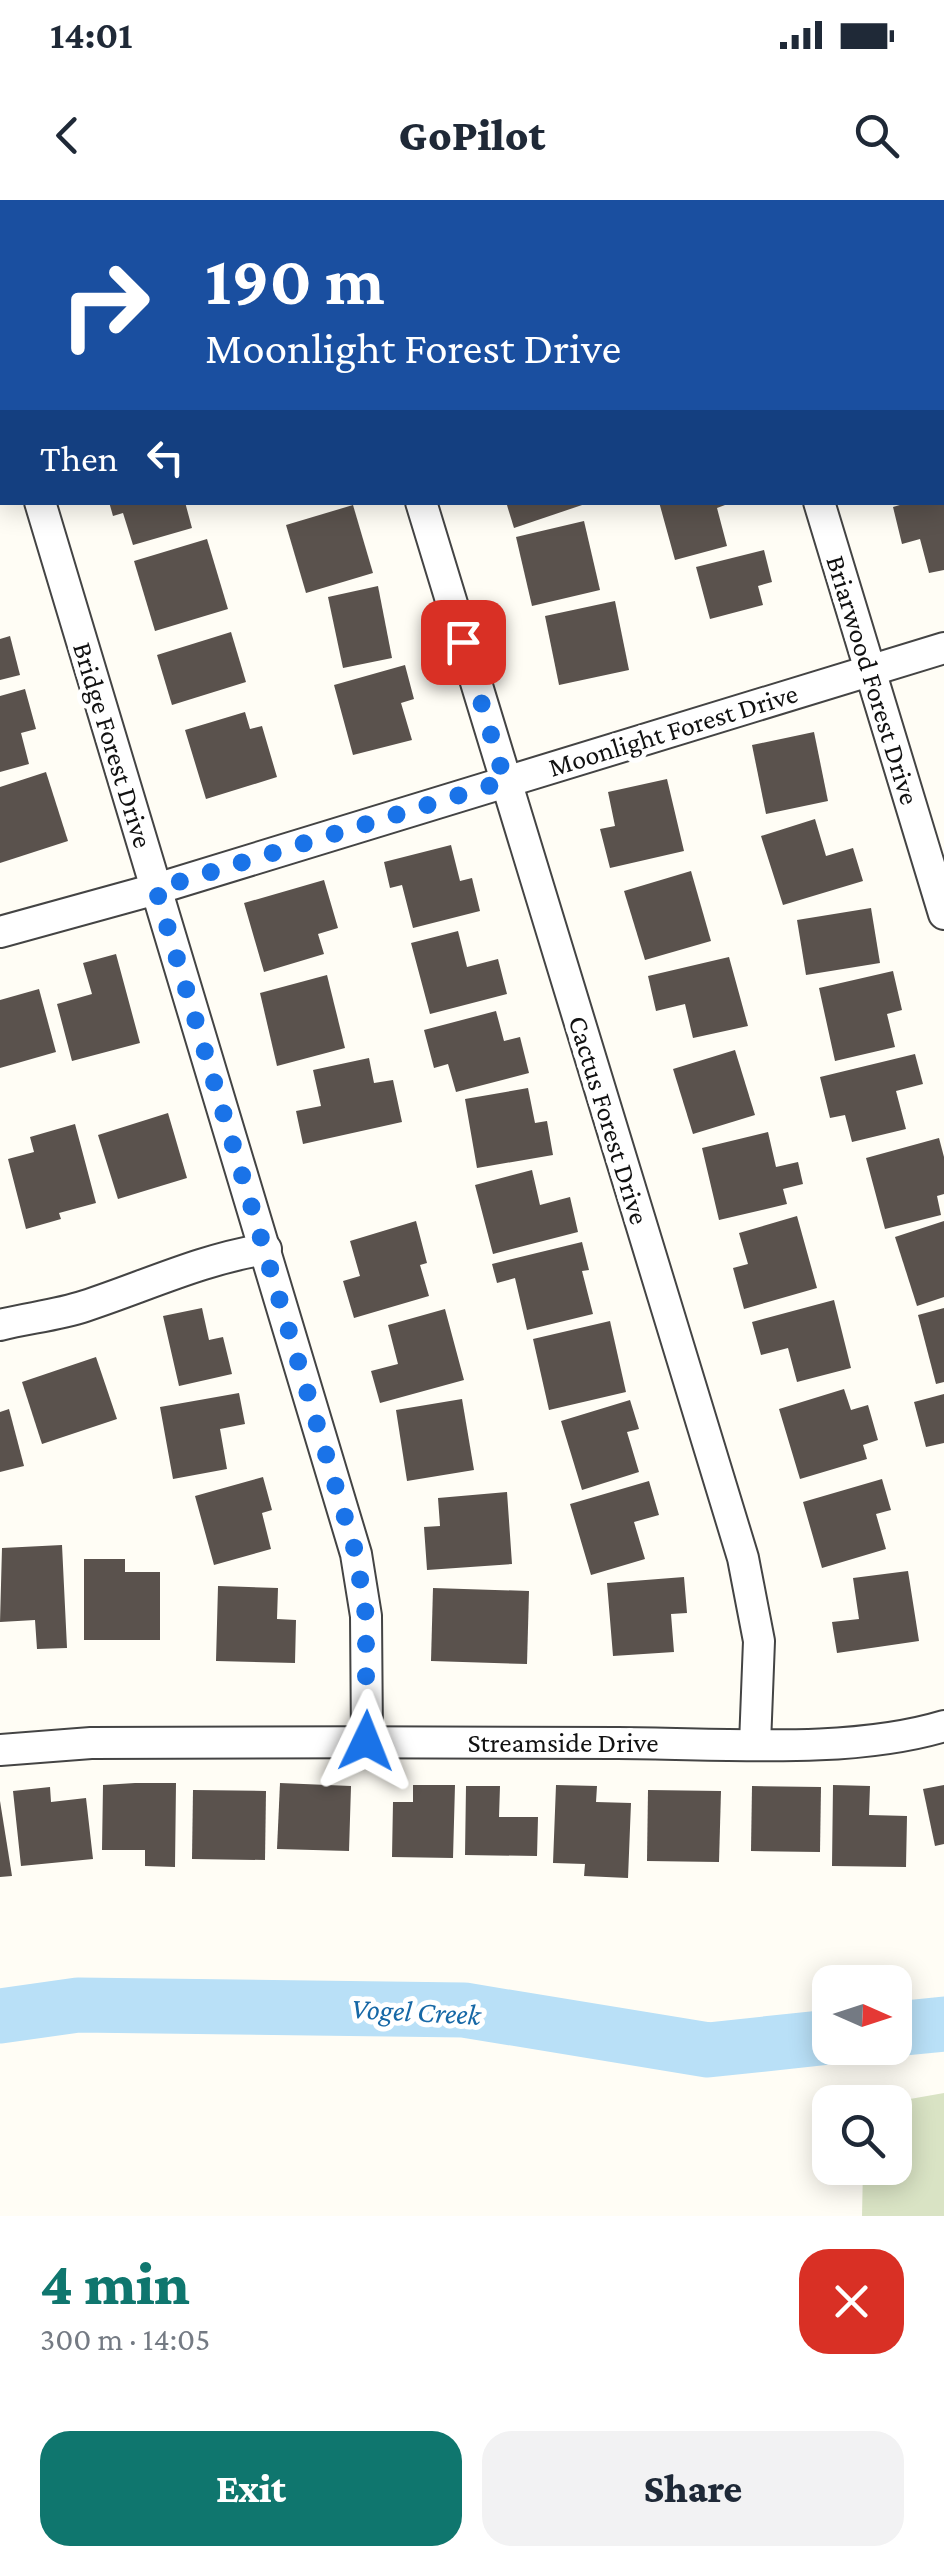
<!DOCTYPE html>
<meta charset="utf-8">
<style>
body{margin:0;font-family:"Crimson Pro",serif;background:#f2f2f3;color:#1f2937;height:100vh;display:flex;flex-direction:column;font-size:38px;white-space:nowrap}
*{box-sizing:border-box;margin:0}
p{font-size:32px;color:#747a83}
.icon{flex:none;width:55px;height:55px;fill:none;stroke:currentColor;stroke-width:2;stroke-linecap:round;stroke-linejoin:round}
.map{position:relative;height:2016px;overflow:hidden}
.panel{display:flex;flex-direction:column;background:#fff;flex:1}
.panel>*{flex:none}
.top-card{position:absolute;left:0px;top:0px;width:945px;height:305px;box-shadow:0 5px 25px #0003;background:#1a4fa0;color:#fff;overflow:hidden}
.needle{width:65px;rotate:93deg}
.buttons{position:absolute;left:812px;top:1765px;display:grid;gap:20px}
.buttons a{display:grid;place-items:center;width:100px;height:100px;border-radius:20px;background:#fff;box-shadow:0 5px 25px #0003;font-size:50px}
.pin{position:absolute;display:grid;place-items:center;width:85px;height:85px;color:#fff;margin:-42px;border-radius:20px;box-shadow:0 5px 15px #0006}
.me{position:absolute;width:110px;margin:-55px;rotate:2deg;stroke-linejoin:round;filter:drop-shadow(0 0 8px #0008)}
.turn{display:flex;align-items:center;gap:35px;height:210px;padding:0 40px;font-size:45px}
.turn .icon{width:130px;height:130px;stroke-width:2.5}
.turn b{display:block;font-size:70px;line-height:85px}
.then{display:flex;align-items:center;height:95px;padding:0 40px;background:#0003;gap:20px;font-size:38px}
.round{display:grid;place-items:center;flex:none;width:105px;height:105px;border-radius:30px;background:#f2f2f3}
.headline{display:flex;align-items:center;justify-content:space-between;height:170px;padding:0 40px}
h1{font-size:60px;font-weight:800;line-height:75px;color:#0f766e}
.action{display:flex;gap:20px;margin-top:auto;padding:20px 40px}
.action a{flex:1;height:115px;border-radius:30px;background:#0f766e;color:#fff;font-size:40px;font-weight:800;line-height:115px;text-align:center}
.action a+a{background:#f2f2f3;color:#1f2937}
.status{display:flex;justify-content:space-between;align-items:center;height:70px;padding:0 50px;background:#fff;direction:ltr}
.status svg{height:28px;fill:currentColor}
header{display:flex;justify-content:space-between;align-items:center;height:130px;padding:0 40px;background:#fff;font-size:45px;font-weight:800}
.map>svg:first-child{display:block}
</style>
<div class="status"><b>14:01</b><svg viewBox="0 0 49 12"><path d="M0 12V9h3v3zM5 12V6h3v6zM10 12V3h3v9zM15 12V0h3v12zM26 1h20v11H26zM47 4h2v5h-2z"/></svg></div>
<header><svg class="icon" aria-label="back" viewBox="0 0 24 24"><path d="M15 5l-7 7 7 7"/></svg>GoPilot<svg class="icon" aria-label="search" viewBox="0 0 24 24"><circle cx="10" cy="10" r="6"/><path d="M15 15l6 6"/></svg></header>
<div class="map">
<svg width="944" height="2016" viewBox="0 0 944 2016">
<rect width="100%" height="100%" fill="#fffdf5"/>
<path fill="#d9e3c4" d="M944,1893V2016H862L863,1968H895L893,1902Z"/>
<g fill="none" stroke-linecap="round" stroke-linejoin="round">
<g stroke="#b9e0f7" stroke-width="55">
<path d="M0,1816L78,1805L464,1810L708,1850L830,1837"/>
<path d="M895,1829L944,1824"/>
</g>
</g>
<g fill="#5a524d">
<path d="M109,302H185L192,328L133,345L123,313L113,316Z"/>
<path d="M506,302H588V303L514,328Z"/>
<path d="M659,302H733L717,308L727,346L675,360Z"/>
<path d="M910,302H944V370L929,373L920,339L902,344L893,307Z"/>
<path d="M353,305L373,373L306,393L286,325Z"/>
<path d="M584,321L600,390L532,406L516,337Z"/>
<path d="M207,339L228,409L155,431L134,361Z"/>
<path d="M764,350L772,382L758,386L763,405L710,419L696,367Z"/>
<path d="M378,386L392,458L343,468L328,397Z"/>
<path d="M615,401L629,470L559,485L545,416Z"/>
<path d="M231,432L246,482L172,505L157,455Z"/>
<path d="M10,436L20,475L0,480V439Z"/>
<path d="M405,465L414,499L401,503L412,540L353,555L334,485Z"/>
<path d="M25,489L36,529L21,533L29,564L0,572V496Z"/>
<path d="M245,512L250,529L262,526L277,577L206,599L185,530Z"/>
<path d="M814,532L828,601L766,614L752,545Z"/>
<path d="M46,572L68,641L0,663V587Z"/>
<path d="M667,579L684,651L610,668L600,629L615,626L608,592Z"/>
<path d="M815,619L826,656L853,648L863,681L783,705L761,636Z"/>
<path d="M451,645L460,681L472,678L480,711L413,728L402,685L390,688L384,662Z"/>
<path d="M691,671L711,741L645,760L624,691Z"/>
<path d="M324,680L338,728L318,734L324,754L264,772L244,703Z"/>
<path d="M871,708L880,763L806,775L797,720Z"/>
<path d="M458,731L467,767L498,759L507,794L430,814L411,743Z"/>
<path d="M116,754L140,843L72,861L57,804L92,794L83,763Z"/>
<path d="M729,757L748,826L693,838L685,804L656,811L648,776Z"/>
<path d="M893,771L902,810L887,814L895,847L835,861L819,788Z"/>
<path d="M327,775L345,848L277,866L260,793Z"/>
<path d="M39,789L56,852L0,868V800Z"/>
<path d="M496,811L504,841L520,837L529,873L456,892L448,864L434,868L424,830Z"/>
<path d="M735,850L755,915L693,934L673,869Z"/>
<path d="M915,854L923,884L896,891L906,929L852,942L845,915L830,918L820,877Z"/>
<path d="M369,858L374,883L393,880L402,922L303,944L296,911L321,906L313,870Z"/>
<path d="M528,888L535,923L547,921L553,955L477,968L465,899Z"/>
<path d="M168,913L187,978L118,999L98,935Z"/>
<path d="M75,924L96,1003L59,1013L61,1019L26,1029L8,959L34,952L30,937Z"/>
<path d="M768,932L776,967L798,962L803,984L783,989L787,1004L719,1020L702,948Z"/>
<path d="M939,938L944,957V994L937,996L941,1015L885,1029L866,958Z"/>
<path d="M532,970L540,1005L570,997L578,1032L493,1054L475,985Z"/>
<path d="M797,1016L817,1088L744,1109L733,1068L748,1064L739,1033Z"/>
<path d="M416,1021L427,1063L420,1065L429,1096L354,1118L343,1081L360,1076L350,1041Z"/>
<path d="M944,1021V1097L917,1106L895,1037Z"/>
<path d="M582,1042L589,1070L582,1071L593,1114L527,1130L515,1078L497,1083L492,1064Z"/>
<path d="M834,1100L851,1168L797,1182L788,1148L761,1155L752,1122Z"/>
<path d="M202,1108L209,1140L223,1137L232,1174L179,1186L163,1116Z"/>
<path d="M944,1108V1182L936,1184L918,1115Z"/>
<path d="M445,1109L464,1180L380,1203L371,1171L398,1164L388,1125Z"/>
<path d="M610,1121L626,1192L549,1210L533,1139Z"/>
<path d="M96,1157L117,1219L42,1244L22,1182Z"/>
<path d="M844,1189L851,1210L868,1205L878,1240L863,1245L867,1259L800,1279L779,1209Z"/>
<path d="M239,1193L245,1224L220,1229L227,1269L173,1279L160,1207Z"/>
<path d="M944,1194V1243L926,1247L914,1202Z"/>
<path d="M462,1199L474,1270L407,1281L396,1210Z"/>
<path d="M630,1200L639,1229L627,1232L639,1272L582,1290L561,1221Z"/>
<path d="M9,1209L24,1266L0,1272V1212Z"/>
<path d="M263,1277L272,1310L262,1313L271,1349L214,1365L195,1296Z"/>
<path d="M882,1279L891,1310L876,1314L886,1349L822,1368L803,1302Z"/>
<path d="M649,1281L659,1315L634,1322L645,1359L591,1375L570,1304Z"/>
<path d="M507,1292L512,1364L427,1370L424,1327L440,1326L438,1298Z"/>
<path d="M62,1345L67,1448L37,1449L35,1420L0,1422L2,1348Z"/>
<path d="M84,1359H125V1372H160V1440H84Z"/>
<path d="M908,1371L919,1441L837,1453L832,1422L859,1419L853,1378Z"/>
<path d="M684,1377L687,1413L671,1414L674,1452L613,1456L607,1383Z"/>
<path d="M218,1386L278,1388L277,1419L296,1420L295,1463L216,1461Z"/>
<path d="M433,1388L529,1391L527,1464L431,1461Z"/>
<path d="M135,1583H176L175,1667L145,1666V1650H102L103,1585Z"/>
<path d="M280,1583L351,1586L349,1651L277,1649Z"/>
<path d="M413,1585H455L453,1658L392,1657L393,1602H413Z"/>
<path d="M556,1585L597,1586L596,1602L631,1603L628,1678L584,1676L585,1664L553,1663Z"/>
<path d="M833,1585L870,1586L869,1615L907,1616L906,1667L832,1666Z"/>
<path d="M944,1585V1644L935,1646L923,1589Z"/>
<path d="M466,1586H500L499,1617H538L537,1656L465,1655Z"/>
<path d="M752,1586L821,1587L820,1652L751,1651Z"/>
<path d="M50,1587L51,1602L86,1598L93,1659L21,1666L13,1591Z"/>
<path d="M193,1590L266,1591L265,1660L192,1659Z"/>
<path d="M648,1590L721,1591L719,1662L647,1661Z"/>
<path d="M0,1601L12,1676L0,1677Z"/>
</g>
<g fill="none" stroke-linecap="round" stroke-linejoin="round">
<defs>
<g id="minor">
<path d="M330,0V2"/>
<path d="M727,0L728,2"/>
<path d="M0,171L2,180"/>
<path d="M40,302L356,1354L366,1416L367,1541"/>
<path d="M421,302L743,1358L759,1441L755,1544"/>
<path d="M819,302L944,714"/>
<path d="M0,732L156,689L944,448"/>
<path d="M0,1125C28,1118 58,1115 85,1106C146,1086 202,1059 266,1049"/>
<path d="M0,1550L91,1543C267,1542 442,1542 618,1543C718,1543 848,1555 944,1526"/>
</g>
</defs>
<use href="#minor" stroke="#444" stroke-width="34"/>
<use href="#minor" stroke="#fff" stroke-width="30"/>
</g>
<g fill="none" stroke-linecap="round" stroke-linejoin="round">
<path stroke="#1a73e8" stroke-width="18" stroke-dasharray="0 32.4" d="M366,1541V1416L356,1354L156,689L505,581L463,442"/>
</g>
<g text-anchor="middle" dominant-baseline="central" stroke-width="10" stroke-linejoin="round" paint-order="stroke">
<g font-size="28" fill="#111" stroke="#fff">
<text transform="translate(873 480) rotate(73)">Briarwood Forest Drive</text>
<text transform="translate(673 530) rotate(-17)">Moonlight Forest Drive</text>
<text transform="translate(113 545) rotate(73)">Bridge Forest Drive</text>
<text transform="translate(609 920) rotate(73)">Cactus Forest Drive</text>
<text x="563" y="1542">Streamside Drive</text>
</g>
<g font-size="30" font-style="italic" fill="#1768a6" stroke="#fff">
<text transform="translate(416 1811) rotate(3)">Vogel Creek</text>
</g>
</g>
</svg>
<div class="buttons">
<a><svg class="needle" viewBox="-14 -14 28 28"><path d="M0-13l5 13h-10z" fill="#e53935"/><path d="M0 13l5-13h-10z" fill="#747a83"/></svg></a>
<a><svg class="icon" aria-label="search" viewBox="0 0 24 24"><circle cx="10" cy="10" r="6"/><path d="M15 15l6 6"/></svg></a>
</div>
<div class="pin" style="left:463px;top:442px;background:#d93025"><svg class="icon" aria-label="arrive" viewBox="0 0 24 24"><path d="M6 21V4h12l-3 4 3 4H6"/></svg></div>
<svg class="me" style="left:366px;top:1541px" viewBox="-20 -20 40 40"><path d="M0-17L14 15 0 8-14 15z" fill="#1a73e8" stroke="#fff" stroke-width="4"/></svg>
<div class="top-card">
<div class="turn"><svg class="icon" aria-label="right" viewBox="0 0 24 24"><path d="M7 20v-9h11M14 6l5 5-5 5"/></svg><div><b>190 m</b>Moonlight Forest Drive</div></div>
<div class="then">Then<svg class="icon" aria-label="left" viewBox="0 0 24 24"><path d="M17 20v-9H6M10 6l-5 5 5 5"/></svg></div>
</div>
</div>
<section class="panel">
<div class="headline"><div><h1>4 min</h1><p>300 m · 14:05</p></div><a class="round" style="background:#d93025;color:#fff"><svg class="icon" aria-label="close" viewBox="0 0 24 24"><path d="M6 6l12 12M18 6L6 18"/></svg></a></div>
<div class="action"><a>Exit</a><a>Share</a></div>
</section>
